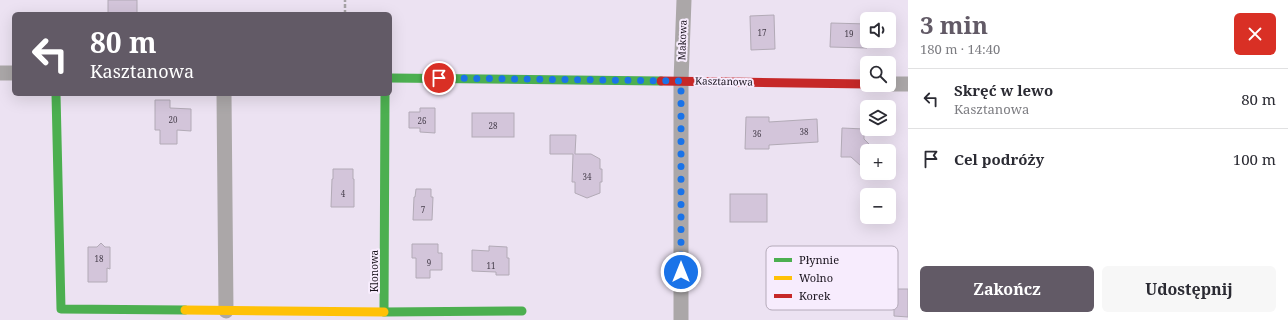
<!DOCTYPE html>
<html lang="pl">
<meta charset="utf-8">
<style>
body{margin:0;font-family:"Noto Serif",serif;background:#f7f7f7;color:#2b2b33;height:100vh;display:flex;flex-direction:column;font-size:15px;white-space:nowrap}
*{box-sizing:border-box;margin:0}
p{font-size:13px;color:#7c7c81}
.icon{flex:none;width:22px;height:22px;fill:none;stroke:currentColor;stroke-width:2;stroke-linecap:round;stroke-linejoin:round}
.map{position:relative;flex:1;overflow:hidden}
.side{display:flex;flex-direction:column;background:#fff;width:380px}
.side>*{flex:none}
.hud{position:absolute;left:12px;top:12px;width:380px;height:84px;border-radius:6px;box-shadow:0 4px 16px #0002;background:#625a66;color:#fff;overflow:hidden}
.buttons{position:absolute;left:860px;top:12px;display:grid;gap:8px}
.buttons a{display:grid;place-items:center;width:36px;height:36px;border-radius:6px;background:#fff;box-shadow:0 4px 16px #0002;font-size:20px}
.pin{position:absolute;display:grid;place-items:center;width:34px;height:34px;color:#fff;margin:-17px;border:2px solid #fff;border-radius:50%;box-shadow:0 1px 4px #0007}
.me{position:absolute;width:44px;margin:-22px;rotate:0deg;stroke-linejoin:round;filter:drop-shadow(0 0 3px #0008)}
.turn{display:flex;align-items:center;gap:14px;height:84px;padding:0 12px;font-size:18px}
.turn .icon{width:52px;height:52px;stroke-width:2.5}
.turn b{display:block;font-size:28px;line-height:34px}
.round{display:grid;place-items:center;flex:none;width:42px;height:42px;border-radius:6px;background:#f7f7f7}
.overview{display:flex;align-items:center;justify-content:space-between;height:68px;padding:0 12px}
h1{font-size:24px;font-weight:700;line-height:30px;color:#625a66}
.button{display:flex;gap:8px;margin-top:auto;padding:8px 12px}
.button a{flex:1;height:46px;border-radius:6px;background:#625a66;color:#fff;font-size:16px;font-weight:700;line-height:46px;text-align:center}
.button a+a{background:#f7f7f7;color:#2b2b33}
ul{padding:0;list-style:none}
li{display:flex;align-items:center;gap:12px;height:60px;padding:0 12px;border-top:1px solid #e1e1e2}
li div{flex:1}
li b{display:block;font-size:15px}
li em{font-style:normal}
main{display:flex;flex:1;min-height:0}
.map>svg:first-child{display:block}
</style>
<main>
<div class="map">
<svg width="908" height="320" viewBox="0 0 908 320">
<rect width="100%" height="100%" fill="#ece2f2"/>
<g fill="#d3c5da" stroke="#b2aab6">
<rect x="108" y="0" width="29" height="14"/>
<path d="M774,15L775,49L751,50L750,16Z"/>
<path d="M831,23L867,24V48L830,47Z"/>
<path d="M155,100H170V108L191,109V131L177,130V144H160V130H155Z"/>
<path d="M420,108H435V133L420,132V128H409V112H420Z"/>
<rect x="472" y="113" width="42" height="24"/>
<path d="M746,117H769V122L817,119L818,142L769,145V149H745Z"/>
<path d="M842,128L864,129V139L872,147H861V166L851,157H841Z"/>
<path d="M550,135H576L575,154H591L600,159V169H602V182H600V193L587,198L575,193V182H572L573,154H550Z"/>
<path d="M333,169H353V179H354V207H331L332,179H333Z"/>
<path d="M416,189H431V197H433L432,220H413L414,197H415Z"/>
<rect x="730" y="194" width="37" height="28"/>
<path d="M101,243L105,247H110V269L107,268V282H88V247H97Z"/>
<path d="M412,244H438V253H442V270H430V278H416V258H412Z"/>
<path d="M489,246L507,247V258H509V275H496V272L472,271V250L489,251Z"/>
<path d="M890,289H908V317L894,316V303L890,304Z"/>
</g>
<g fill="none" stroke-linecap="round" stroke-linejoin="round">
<path stroke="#a6a3a6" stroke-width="2.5" stroke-dasharray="4 2" stroke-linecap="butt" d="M345,14V0"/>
<g stroke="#aba7a8" stroke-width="15">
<path d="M0,73H14"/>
<path d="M889,84H908"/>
<path d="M224,94L226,311"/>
<path d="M681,320V81L684,0"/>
</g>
<g stroke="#4caf50" stroke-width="9">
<path d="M390,78L661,81"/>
<path d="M56,94L61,309L185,310"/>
<path d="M385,94L384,312L522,311"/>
</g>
<path stroke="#ffc107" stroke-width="9" d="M185,310L384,312"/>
<path stroke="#c62828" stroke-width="9" d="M661,81L867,84"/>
</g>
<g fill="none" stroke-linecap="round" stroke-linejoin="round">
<path stroke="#1a73e8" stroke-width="7" stroke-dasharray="0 12.6" d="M439,78L681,81V272"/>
</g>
<g text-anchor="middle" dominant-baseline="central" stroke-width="4" stroke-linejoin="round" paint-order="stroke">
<g font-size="8" fill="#463e4b">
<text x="762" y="32">17</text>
<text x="849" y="33">19</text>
<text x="173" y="119">20</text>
<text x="422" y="120">26</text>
<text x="493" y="125">28</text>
<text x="804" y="131">38</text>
<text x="757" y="133">36</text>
<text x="587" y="176">34</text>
<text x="343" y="193">4</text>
<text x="423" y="209">7</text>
<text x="99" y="258">18</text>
<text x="429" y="262">9</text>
<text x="491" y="265">11</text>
</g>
<g font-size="10" fill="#17111b" stroke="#f7ecfd">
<text transform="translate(682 40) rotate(-88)">Makowa</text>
<text transform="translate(724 81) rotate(1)">Kasztanowa</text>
<text transform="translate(374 271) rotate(-90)">Klonowa</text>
</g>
</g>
<rect x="766" y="246" width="132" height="64" rx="6" fill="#f7ecfd" stroke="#b4aab9" stroke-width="1"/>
<rect x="774" y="258" width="18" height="4" fill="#4caf50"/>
<rect x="774" y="276" width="18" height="4" fill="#ffc107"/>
<rect x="774" y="294" width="18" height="4" fill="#c62828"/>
<g font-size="11" fill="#17111b">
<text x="799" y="264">Płynnie</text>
<text x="799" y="282">Wolno</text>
<text x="799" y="300">Korek</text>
</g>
</svg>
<div class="buttons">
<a><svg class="icon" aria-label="sound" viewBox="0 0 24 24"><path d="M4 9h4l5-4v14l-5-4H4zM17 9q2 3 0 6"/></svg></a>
<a><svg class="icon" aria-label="search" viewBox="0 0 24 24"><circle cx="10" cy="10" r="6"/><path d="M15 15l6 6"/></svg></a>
<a><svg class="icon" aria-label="layers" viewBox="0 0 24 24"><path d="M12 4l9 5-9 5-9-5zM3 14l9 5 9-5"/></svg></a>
<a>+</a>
<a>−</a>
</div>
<div class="pin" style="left:439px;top:78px;background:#d93025"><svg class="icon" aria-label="arrive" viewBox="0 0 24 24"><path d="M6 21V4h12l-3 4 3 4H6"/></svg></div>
<svg class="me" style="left:681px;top:272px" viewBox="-20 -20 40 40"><circle r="17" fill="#1a73e8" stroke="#fff" stroke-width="3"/><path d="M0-11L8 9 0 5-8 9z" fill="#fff"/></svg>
<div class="hud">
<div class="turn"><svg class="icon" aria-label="left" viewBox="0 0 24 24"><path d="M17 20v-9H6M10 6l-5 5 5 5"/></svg><div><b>80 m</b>Kasztanowa</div></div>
</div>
</div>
<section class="side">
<div class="overview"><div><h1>3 min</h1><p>180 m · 14:40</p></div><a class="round" style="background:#d93025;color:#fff"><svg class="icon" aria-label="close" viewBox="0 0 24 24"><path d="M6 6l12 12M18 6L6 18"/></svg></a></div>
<ul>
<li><svg class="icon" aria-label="left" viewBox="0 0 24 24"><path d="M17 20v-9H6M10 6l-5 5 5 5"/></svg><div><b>Skręć w lewo</b><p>Kasztanowa</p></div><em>80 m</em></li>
<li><svg class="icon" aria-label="arrive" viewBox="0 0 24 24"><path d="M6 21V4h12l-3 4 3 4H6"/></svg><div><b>Cel podróży</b></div><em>100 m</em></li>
</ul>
<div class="button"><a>Zakończ</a><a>Udostępnij</a></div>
</section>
</main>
